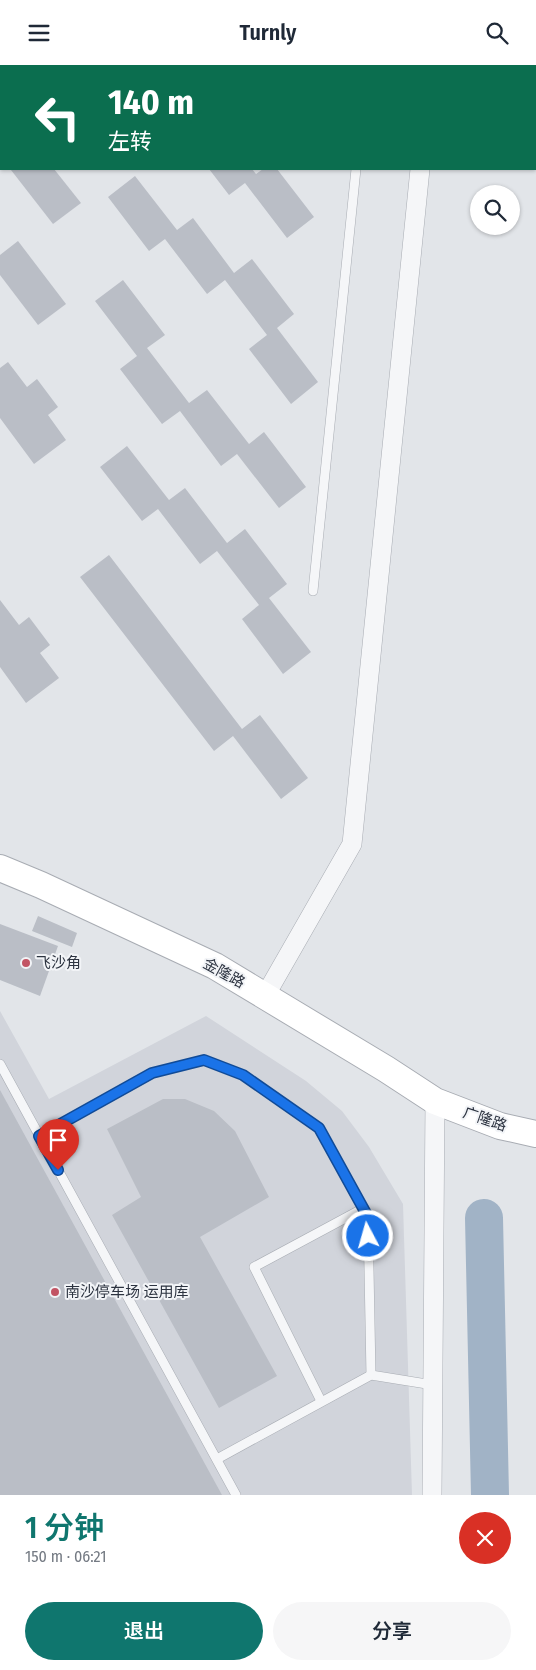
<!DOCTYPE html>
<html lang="zh">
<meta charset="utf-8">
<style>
body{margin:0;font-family:"Fira Sans Condensed","Noto Sans SC",sans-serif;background:#f6f6f7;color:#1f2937;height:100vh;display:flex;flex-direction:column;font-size:19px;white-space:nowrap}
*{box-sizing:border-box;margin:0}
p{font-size:16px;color:#747a83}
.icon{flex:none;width:28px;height:28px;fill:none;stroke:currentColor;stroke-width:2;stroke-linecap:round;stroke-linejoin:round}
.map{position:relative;height:1430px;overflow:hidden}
.side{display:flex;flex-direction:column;background:#fff;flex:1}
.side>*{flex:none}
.top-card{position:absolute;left:0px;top:0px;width:536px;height:105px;box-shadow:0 1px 4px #0004;background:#0b6e4f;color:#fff;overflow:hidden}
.tools{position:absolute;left:470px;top:120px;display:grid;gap:10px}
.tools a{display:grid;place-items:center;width:50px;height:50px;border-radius:50%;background:#fff;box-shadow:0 1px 4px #0004;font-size:25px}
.pin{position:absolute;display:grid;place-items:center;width:42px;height:42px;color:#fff;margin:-51px -21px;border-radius:50% 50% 50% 0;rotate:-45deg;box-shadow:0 0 5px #0007}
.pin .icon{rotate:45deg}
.me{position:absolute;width:55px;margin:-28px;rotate:354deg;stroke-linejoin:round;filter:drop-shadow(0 0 4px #0008)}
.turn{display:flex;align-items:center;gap:18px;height:105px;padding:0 25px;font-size:22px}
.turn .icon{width:65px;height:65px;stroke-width:2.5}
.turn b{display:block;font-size:35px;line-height:42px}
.round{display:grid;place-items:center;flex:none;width:52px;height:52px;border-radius:26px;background:#f6f6f7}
.overview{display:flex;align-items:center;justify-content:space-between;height:85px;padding:0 25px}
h1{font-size:30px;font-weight:600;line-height:38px;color:#0f766e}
.button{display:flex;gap:10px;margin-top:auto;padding:10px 25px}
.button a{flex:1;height:58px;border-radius:30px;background:#0f766e;color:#fff;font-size:20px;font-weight:600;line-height:58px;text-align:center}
.button a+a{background:#f6f6f7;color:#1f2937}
header{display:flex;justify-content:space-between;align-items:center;height:65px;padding:0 25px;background:#fff;font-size:22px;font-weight:600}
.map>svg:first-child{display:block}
</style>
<header><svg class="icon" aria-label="menu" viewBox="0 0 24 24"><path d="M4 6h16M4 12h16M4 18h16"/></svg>Turnly<svg class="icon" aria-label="search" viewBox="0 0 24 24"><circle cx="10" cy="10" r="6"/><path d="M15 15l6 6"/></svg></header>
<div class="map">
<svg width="536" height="1430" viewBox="0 0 536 1430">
<rect width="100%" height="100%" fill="#e2e5e9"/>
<path fill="#d1d4db" d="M0,946L49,1034L206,951L306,1016L342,1046L369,1082L403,1139L412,1430H0Z"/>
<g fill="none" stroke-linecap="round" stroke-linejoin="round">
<path stroke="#a1b3c6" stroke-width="38" d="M484,1153L490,1430"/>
</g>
<g fill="#babec6">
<path d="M13,104H54L81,138L53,159L11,105Z"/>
<path d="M209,104H252L256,109L263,104H277L314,152L287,173L245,118L229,130Z"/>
<path d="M135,111L177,165L193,153L234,208L252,194L294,249L277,263L318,317L291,339L249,284L267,270L225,215L207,229L165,174L149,186L108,132Z"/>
<path d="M18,176L66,239L38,260L0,210V190Z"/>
<path d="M123,215L165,270L147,283L189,338L207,325L249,379L264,367L306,422L279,443L237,389L221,401L180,346L162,359L120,304L137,291L95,236Z"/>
<path d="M8,297L27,322L37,314L58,342L48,350L66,375L34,399L0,353V303Z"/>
<path d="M127,381L169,435L185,423L227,478L245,464L287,519L269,533L311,587L283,609L242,554L259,540L217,486L200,499L158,444L142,456L100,402Z"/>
<path d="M109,490L242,664L260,650L308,713L281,734L233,671L214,686L80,512Z"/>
<path d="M0,535L19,560L29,552L50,580L40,588L59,613L26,638L0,602Z"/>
<path d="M38,851L77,868L72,882L32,866Z"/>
<path d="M0,859L58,881L40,931L0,915Z"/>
<path d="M0,1025L222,1430H0Z"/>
<path d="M163,1034H185L214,1046L235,1066L269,1132L200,1172L277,1311L219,1343L112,1150L141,1132L107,1064Z"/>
</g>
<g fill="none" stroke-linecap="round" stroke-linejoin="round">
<defs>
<g id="lane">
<path d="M366,1L367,0"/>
<path d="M313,526L356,104"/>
<path d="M0,999L236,1430"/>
<path d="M39,1071L153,1008L204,995L243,1010L319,1063L368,1152L371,1310"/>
<path d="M321,1336L254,1202L364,1143"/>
<path d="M217,1394L371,1310L433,1320"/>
</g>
<g id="street">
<path d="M430,1V0"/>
<path d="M265,931L352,779L420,104"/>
<path d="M432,1430L435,1036"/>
</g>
<path id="secondary" d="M0,803L41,820L215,901L386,1004L435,1036L500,1061L536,1069"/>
</defs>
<use href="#lane" stroke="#a8acb3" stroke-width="10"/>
<use href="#street" stroke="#a8acb3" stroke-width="20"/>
<use href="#secondary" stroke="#a8acb3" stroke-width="28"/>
<use href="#lane" stroke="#f5f6f8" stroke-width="9"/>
<use href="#street" stroke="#f5f6f8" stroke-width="19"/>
<use href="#secondary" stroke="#fff" stroke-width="26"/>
</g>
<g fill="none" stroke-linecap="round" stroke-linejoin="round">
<defs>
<path id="route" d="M58,1105L39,1071L152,1008L204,995L243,1010L319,1063L368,1152V1171"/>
</defs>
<use href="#route" stroke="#114b97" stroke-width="12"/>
<use href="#route" stroke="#1a73e8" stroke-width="9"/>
</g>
<g fill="#c25464" stroke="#f2f4f7" stroke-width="2">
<circle cx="26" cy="898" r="5"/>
<circle cx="55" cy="1227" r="5"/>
</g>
<g text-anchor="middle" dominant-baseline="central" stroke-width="4" stroke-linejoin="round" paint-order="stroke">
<g font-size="15" fill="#2c3340" stroke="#f2f4f7" text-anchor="start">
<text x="36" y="898">飞沙角</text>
<text x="65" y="1227">南沙停车场 运用库</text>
</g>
<g font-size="15" fill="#2c3340" stroke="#f2f4f7">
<text transform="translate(224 908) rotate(29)">金隆路</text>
<text transform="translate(485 1054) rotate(19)">广隆路</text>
</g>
</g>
</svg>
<div class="tools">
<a><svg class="icon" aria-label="search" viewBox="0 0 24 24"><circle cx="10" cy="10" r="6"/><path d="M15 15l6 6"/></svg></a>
</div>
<div class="pin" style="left:58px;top:1105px;background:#d93025"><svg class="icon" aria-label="arrive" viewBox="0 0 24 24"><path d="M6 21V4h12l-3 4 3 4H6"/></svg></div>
<svg class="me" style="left:368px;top:1171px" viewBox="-20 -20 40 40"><circle r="17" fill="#1a73e8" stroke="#fff" stroke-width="3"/><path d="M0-11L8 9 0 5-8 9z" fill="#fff"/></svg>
<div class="top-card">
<div class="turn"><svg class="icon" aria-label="left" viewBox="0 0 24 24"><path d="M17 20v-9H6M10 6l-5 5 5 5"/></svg><div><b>140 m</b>左转</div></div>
</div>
</div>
<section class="side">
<div class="overview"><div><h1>1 分钟</h1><p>150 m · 06:21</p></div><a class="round" style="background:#d93025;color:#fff"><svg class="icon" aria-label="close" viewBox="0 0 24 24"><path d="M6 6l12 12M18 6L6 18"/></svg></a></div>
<div class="button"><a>退出</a><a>分享</a></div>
</section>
